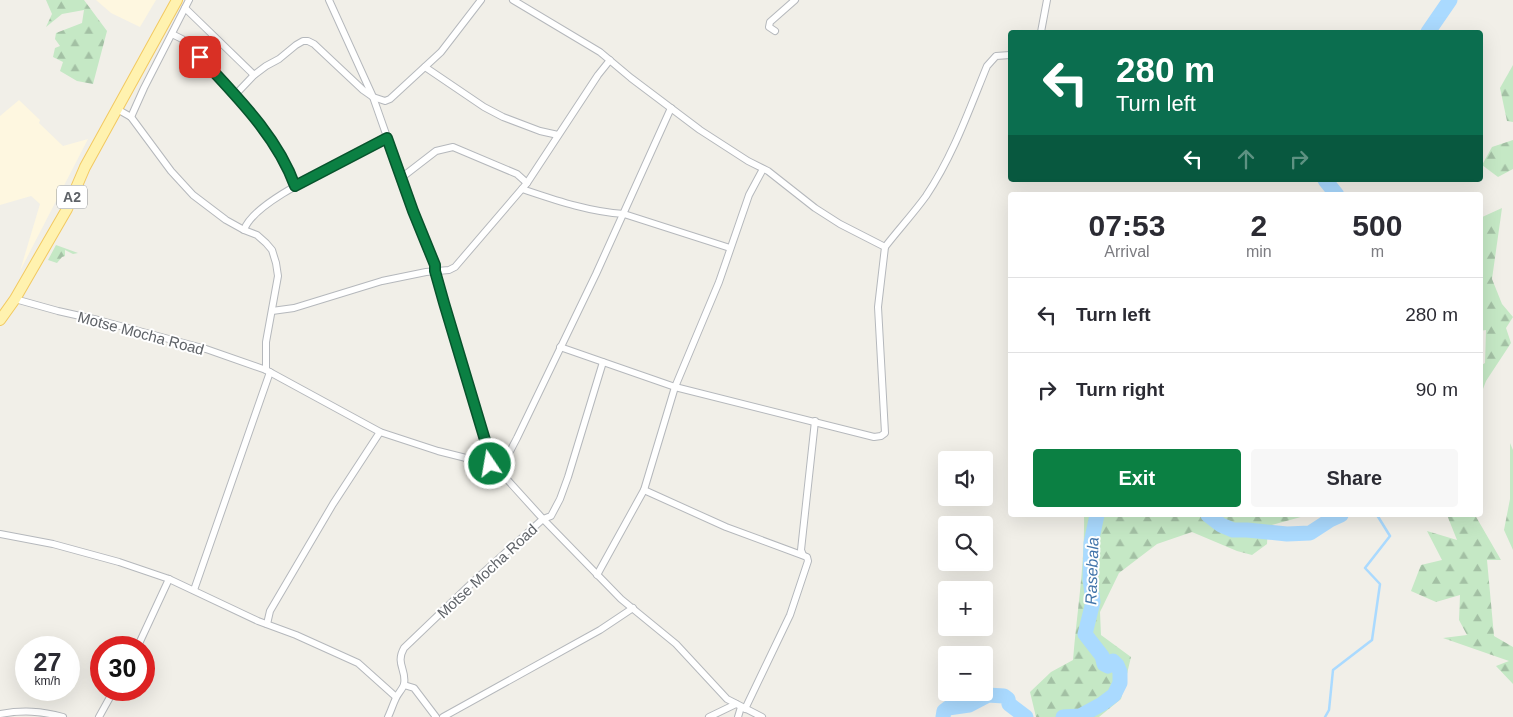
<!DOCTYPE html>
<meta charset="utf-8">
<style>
body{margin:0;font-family:Arial,sans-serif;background:#f7f7f7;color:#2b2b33;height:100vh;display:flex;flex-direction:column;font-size:19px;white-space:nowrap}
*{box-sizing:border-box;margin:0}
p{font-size:16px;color:#7c7c81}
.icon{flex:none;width:28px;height:28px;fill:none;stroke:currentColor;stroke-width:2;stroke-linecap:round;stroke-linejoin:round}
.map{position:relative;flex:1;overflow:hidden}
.details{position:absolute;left:1008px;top:192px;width:475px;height:325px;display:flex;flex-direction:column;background:#fff;border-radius:5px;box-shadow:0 5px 20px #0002}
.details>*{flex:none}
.banner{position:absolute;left:1008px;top:30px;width:475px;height:152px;border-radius:5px;box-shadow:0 5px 20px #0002;background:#0b6e4f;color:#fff;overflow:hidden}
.tools{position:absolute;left:938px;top:451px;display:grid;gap:10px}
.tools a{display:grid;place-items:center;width:55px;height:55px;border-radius:5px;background:#fff;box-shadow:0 5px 20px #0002;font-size:25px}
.speed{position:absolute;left:15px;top:636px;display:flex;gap:10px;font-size:25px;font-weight:700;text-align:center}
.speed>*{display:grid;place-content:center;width:65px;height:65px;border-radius:50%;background:#fff;box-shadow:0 5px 20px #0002;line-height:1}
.speed small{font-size:12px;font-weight:400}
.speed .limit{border:8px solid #d22;background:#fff;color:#111}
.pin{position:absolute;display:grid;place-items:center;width:42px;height:42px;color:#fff;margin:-21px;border-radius:10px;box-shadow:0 2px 8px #0006}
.me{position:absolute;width:55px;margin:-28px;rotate:348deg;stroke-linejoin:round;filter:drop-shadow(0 0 4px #0008)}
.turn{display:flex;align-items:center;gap:18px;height:105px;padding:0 25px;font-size:22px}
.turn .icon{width:65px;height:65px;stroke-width:2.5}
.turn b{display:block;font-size:35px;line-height:42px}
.lanes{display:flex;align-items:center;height:48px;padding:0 25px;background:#0003;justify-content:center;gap:25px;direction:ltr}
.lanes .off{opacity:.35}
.eta{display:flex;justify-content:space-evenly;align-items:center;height:85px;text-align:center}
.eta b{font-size:30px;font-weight:800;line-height:35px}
.cta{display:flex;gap:10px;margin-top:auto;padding:10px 25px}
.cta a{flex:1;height:58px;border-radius:5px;background:#0b8043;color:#fff;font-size:20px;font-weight:800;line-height:58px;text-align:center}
.cta a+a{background:#f7f7f7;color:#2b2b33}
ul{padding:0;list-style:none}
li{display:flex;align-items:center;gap:15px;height:75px;padding:0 25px;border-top:1px solid #e1e1e2}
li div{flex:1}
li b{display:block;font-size:19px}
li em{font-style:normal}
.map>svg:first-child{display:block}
</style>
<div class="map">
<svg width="1513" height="717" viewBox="0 0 1513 717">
<defs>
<pattern id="forest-firs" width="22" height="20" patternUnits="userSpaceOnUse" patternTransform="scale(1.25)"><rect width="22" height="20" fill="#c5e8c5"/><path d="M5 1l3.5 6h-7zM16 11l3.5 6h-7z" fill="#a3c0a4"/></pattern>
</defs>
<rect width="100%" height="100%" fill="#f1efe8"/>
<g fill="#fef7e0">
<path d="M96,0H156L140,27L111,13Z"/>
<path d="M19,100L40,120L39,123L63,146L88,139L20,271L40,204L31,196L0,205V116Z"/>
</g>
<g fill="url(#forest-firs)">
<path d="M46,0H84L107,31L93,84L77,81L60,71L63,62L53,57L55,48L60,46L55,39L56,33L82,23L84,10L62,14L46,27L52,14Z"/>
<path d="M1513,65V122L1507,121L1500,88Z"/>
<path d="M1513,140V169L1498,177L1482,165L1492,147Z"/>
<path d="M1502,208L1492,279L1502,304L1513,317L1506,328L1511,343L1486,381L1480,397V366L1485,363L1486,330L1480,331V218Z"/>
<path d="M56,245L78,253L73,254L65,250V256L62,257L57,263L48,260Z"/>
<path d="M1510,443L1513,450V550L1504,530L1510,499Z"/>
<path d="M1084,515H1308L1268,526L1267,544L1252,555L1237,551L1192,532L1157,544L1119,573L1100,612L1101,635L1131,657L1121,699L1099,717H1036L1030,692L1051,672L1073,660C1077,611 1085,564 1084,515Z"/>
<path d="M1447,515H1475L1501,560H1487L1494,636L1513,647V684L1496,666L1509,661L1443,638L1467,635L1459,620L1460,595L1436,602L1411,591L1421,565L1442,560L1427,531L1457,540Z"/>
</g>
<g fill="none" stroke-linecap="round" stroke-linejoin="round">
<path stroke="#aadaff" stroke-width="2.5" d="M1325,717L1329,710L1333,670L1372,640L1380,584L1365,568L1390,536L1377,515"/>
<g stroke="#aadaff" stroke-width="15">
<path d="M1428,32L1450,0"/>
<path d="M1325,180L1337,195"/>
<path d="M1208,515L1221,525L1233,530H1247L1287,534L1310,533L1330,520L1341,515"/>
<path d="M943,717L944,711L948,708L969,705L988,695L1004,696L1008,699L1009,704L1026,717"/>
<path d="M1063,717L1080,716L1102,704L1114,695L1120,683V672L1117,665L1113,661L1108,666L1104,664L1102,656L1085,634L1093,602L1090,579L1091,543L1097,515"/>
</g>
<defs>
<g id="street">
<path d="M329,0L373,97L413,211L431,253L444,303L488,450L490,464"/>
<path d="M513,0L600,52L631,78L700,130L748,161L768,171L815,208L840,224L885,247L878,307L885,433L881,436L874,437L675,387L560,347"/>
<path d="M185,8L254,75"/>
<path d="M775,31L769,27L770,22L795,0"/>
<path d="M1041,32L1047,0"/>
<path d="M172,34L182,39C223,81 275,130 295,186"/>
<path d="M425,67L484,107L503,117L540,131L558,135"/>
<path d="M235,95L254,75L266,66L279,59L296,45L303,41H308L314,44L363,90L373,97L385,101L390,99L441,52L481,0"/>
<path d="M117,109L131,117L171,171L193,195L226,220L244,230L257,235L266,243L272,250L276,263L278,276L266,342V370"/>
<path d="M131,117L144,88L189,0"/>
<path d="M401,178L436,151L453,147L517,174L527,183"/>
<path d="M522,189C555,200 589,212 624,214L730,248"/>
<path d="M244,230C255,197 356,158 387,138"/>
<path d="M885,247C898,230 913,214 926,196C953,156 969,110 987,66L996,56L1010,55"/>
<path d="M15,299L58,311L98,320L206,349L266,370L380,432L438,451L490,464L504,476L543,519L474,581L404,648C395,664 407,670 404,684C403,689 398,693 396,698C393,704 391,711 388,717"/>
<path d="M272,311L294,308L382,281L426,272L449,270L455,267L527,183L598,75L610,60"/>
<path d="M603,362L568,477L560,499L551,516L543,519L621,599L676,644L727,699L762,717"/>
<path d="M498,470L506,459L517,438L596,274L671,108"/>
<path d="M644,490L726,527L807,557L808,561L790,615L745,709"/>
<path d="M0,534L53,544L119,562L169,579L258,621L296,635L358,663L396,697"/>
<path d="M803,555L801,550L815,421"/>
<path d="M597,575L644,490L675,387L719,282L749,195L763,169"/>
<path d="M194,590L270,372"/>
<path d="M267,624L270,611L333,504L380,432"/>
<path d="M137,648L169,579"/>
<path d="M404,685L414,688L436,717"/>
<path d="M0,714C23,710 41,711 63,717"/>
<path d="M99,717L114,690"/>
<path d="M443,717L600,630L633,608"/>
<path d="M709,717L736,704"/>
<path d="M738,717L741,707"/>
</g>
<path id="primary" d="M0,320L15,299L67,209L85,167L177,0"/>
</defs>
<use href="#street" stroke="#b5b8bc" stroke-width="8"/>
<use href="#primary" stroke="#f2c960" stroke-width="12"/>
<use href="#street" stroke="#fff" stroke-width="6"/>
<use href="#primary" stroke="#fff2af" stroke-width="10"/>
</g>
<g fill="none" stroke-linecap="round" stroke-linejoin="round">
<defs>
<path id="route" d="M200,57C236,96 277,136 295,186L387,138L413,211L435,265V271L444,303L488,450L490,464"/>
</defs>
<use href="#route" stroke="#07532c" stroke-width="12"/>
<use href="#route" stroke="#0b8043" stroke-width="9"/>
</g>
<g text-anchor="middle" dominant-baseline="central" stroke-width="4" stroke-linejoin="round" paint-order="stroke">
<rect fill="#fff" stroke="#8f9295" stroke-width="1" x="57" y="185.5" width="30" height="23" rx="4"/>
<g font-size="14" font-weight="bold" fill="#5f6368">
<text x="72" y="197">A2</text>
</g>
<g font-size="15" fill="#5f6368" stroke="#fff">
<text transform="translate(141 333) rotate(15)">Motse Mocha Road</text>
<text transform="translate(487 571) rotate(-43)">Motse Mocha Road</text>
</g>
<g font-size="16" font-style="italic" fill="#4174aa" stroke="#fff">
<text transform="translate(1092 571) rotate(-88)">Rasebala</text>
</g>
</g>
</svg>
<div class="tools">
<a><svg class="icon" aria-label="sound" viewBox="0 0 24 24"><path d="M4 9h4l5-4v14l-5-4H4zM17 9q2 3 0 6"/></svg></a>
<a><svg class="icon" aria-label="search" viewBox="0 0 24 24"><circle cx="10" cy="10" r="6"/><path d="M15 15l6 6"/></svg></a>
<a>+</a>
<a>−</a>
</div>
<div class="speed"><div>27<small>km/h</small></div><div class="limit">30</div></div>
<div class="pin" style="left:200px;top:57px;background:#d93025"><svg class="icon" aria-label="arrive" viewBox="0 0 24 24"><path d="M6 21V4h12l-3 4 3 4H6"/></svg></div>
<svg class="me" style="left:490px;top:464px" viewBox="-20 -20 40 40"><circle r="17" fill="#0b8043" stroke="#fff" stroke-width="3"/><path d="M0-11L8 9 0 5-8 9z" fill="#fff"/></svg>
<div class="banner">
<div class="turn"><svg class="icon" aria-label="left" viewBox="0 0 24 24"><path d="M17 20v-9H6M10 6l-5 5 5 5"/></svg><div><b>280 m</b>Turn left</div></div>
<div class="lanes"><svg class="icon" aria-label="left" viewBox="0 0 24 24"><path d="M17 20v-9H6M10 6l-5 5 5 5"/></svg><svg class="icon off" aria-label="ahead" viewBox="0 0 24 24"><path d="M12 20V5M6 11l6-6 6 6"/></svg><svg class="icon off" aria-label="right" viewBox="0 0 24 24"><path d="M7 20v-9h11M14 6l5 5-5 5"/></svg></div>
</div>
<section class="details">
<div class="eta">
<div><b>07:53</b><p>Arrival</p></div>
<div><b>2</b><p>min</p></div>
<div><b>500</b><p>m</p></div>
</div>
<ul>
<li><svg class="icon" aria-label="left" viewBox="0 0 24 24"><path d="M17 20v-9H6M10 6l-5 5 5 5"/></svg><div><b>Turn left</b></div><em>280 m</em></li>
<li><svg class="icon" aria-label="right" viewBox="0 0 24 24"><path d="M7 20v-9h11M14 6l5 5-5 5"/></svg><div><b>Turn right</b></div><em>90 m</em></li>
</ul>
<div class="cta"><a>Exit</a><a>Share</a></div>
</section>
</div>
